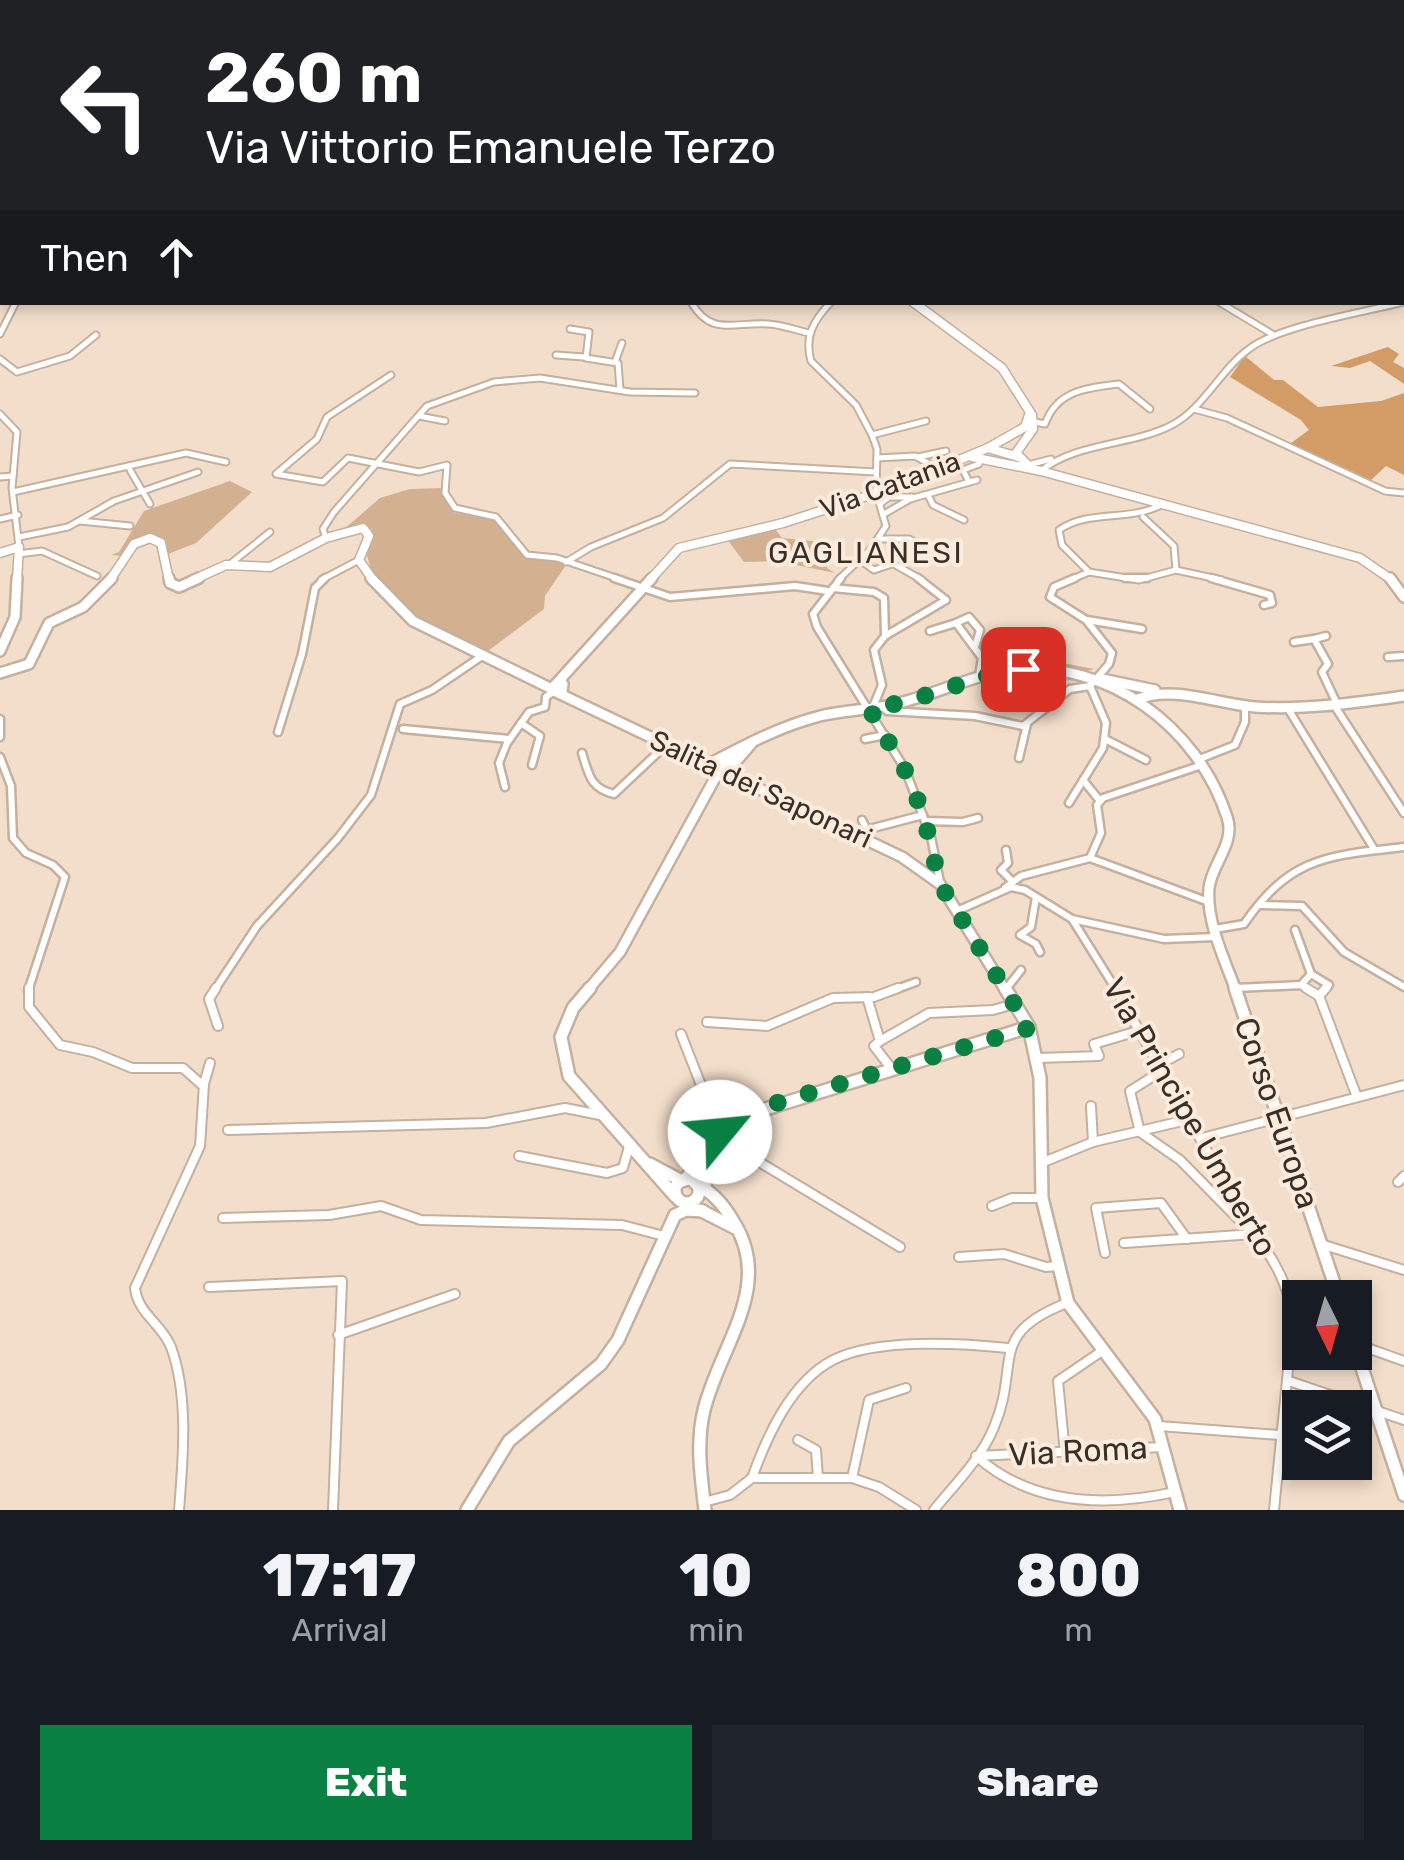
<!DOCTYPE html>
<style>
body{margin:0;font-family:Rubik,sans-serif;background:#20242c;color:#f1f3f6;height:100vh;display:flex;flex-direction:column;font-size:38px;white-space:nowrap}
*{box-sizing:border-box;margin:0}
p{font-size:32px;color:#9ea1a6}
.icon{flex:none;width:55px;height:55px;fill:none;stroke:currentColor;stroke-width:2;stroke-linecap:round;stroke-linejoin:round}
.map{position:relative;height:1510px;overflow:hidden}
.side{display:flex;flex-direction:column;background:#171b24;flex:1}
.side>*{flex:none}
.top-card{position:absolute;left:0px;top:0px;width:1405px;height:305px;box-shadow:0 5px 15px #0003;background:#202124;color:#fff;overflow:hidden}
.needle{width:65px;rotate:175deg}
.buttons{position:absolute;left:1282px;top:1280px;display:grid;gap:20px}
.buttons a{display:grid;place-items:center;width:90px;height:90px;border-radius:0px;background:#171b24;box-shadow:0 5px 15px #0003;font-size:50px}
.pin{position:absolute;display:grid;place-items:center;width:85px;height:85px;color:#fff;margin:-42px;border-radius:20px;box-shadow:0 5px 15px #0006}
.me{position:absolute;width:110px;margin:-55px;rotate:62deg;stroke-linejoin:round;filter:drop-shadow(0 0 8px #0008)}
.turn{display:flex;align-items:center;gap:35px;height:210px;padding:0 40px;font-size:45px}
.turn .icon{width:130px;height:130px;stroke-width:2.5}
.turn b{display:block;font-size:70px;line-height:85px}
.then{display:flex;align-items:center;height:95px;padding:0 40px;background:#0003;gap:20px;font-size:38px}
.eta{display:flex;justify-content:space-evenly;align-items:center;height:170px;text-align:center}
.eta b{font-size:60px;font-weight:800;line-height:70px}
.action{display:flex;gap:20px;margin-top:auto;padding:20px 40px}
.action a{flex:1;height:115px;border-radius:0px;background:#0b8043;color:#fff;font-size:40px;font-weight:800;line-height:115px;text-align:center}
.action a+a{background:#20242c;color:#f1f3f6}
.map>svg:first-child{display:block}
</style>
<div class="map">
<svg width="1404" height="1510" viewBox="0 0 1404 1510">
<rect width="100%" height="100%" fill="#f3decb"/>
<g fill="#d3b090">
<path d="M230,481L252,492L196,543L168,554L163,540L149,536L123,556L111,555L119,552L144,511Z"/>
<path d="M443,488L454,513L492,517L524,555L556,559L566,565L545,596L544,609L484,654L418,621L372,573L366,552L372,529L343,530L380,498L410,489Z"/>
<path d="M775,529L782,538L831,543L832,553L827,568L835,573L776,561L744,562L727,539Z"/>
<path d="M1026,635L1047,660L1094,669C1079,676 1025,663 997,668L983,654L981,637Z"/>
</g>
<g fill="#d39c66">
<path d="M1388,347L1399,354L1393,362L1404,368V384L1370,361L1350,368L1331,366Z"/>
<path d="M1245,356L1274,380H1283L1318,407L1381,401L1404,393V475L1386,466L1370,481L1287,446L1309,430L1301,420L1230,377Z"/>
</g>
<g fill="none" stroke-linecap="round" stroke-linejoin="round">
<defs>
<g id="street-far3">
<path d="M744,0L754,2"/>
<path d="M948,0L953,2"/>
<path d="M1261,0L1270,2"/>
<path d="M48,2L62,0"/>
<path d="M1142,2L1148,0"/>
<path d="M1371,2L1390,0"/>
<path d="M0,111L2,104"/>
</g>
<g id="street-far2">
<path d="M691,302C712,338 735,321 769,324C782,325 796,330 809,333"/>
<path d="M831,302C814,320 804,336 811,361L856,405L872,435L877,449L876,492L886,526L870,550L838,580"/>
<path d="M1219,302L1272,334"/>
<path d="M570,329L589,332L586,358L618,363L620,390"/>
<path d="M0,334L16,302"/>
<path d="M556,355L584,357"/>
<path d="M0,359L17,372L70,356L96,335"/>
<path d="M615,362L622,343"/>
<path d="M391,375L327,417L317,439L276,474L323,482L348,458L419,472L447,465L445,493L455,508L496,517L527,555L557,558L622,580"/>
<path d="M1194,409L1227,418L1385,491L1404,493"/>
<path d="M0,414L17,432L12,488L19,547"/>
<path d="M419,416L445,421"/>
<path d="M1030,421L1045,424C1057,390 1087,388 1119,384L1150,409"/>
<path d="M872,435L926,421"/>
<path d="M918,457L946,451"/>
<path d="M877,458L915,456L937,468"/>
<path d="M1028,465L1051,459"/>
<path d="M943,467L963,470L969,482"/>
<path d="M130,470L150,504"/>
<path d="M963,470L979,464"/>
<path d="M1041,471C1076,442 1132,446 1172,425C1204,408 1220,370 1249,349C1278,326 1365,312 1404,302"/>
<path d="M0,477L13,476"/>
<path d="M13,492L186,453L226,462"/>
<path d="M928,495L933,505L964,520"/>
<path d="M881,503L889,497H912"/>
<path d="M884,514L910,499L977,480"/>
<path d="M0,519L18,515"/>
<path d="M80,521L130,526"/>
<path d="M19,537L68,527L114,501L198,472"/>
<path d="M326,538L323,529L334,512L427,406L494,382L540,378L630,392L695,393"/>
<path d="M879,539H909L922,546"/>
<path d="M871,551L922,580"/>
<path d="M18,554L42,551L97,576"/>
<path d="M860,560L874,570L889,565"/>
<path d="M566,562L591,547L663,518L730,464L876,472"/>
<path d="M230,564L270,532"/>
<path d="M1176,570L1222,580"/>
<path d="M1089,572L1139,580L1176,570L1174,546L1143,517"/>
<path d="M321,580L359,560"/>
<path d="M1070,580L1089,572L1062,545L1059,530C1089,509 1128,522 1161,505"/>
</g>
<g id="street-far1">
<path d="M614,578L670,597L795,586L828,591"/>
<path d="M841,578L813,614L817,627L905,769L931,837L940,882"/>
<path d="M1075,578L1054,587L1050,597L1086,620L1112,653L1109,664L1090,686"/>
<path d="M1125,578H1147"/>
<path d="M1211,578L1270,595L1272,603L1264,605"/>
<path d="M833,588L874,592L884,598L885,636L874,650L882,685L873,707"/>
<path d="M1087,620L1142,629"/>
<path d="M956,623L969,617L980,630L975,647"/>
<path d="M930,631L956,623L982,658L979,676"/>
<path d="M885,636L946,600L918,578"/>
<path d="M1326,636L1314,639L1328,664L1322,672L1337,704"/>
<path d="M1294,642L1314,639"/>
<path d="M1388,657L1404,656"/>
<path d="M1334,705L1404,813"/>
<path d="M883,707L887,711L975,716L1023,726L1070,689L1090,686"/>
<path d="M1287,707L1374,849"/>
<path d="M0,719V737"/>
<path d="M521,723L540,736L532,765"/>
<path d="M403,729L509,739"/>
<path d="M278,732L302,654L315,588L325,578"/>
<path d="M865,739L885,735"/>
<path d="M1105,739L1146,760"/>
<path d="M582,753C589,775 590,788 614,794L666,745"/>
<path d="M0,757L11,786L13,838L26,853L53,865L65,877L28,991"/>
<path d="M1019,758L1027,724"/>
<path d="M1197,760L1235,745L1245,722V706"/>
<path d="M1083,780L1100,801"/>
<path d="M505,787L499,763L507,743L529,712L545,707L546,697L554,691"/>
<path d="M1069,803L1103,748L1106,723L1090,686"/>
<path d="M862,820L867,830"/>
<path d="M925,821L963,822L978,818"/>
<path d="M854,833L923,815"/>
<path d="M1006,850L1008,863L1001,870L1011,880"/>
<path d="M1090,858L1209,902"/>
<path d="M1005,888L1021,876L1090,858L1101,833L1097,805L1103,798L1199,766"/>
<path d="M1036,897L1031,927L1020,935L1036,944L1040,952"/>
<path d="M1259,905L1302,906L1344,952L1404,987"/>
<path d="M959,910L1011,887L1025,890L1072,919L1117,991"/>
<path d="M1072,919L1164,939L1216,937"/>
<path d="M1215,929L1244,924C1291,856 1327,856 1404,847"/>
<path d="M1295,930L1311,974"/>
<path d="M1301,985L1311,974L1329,985L1324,991"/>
<path d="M1236,988L1301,985L1310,991"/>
<path d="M1006,989L1021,970"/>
<path d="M214,991L257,926L338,838L371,795L400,704L432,690L482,656"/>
<path d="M891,991L916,982"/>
</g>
<g id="street">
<path d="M29,988V1007L60,1045L93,1052L132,1068H183L201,1084"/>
<path d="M216,988L209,999L218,1026"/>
<path d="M1115,988L1254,1234C1275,1260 1289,1286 1293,1320L1274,1510"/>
<path d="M1306,988L1319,996"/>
<path d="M1319,996L1326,988"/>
<path d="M1319,996L1357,1097"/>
<path d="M867,997L880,1041L874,1046L891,1068"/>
<path d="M707,1022L767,1026L833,998L874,997L898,988"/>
<path d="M681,1034L719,1131"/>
<path d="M880,1041L929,1013L993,1010L1014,1004"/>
<path d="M1038,1058L1099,1056L1094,1044L1141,1030"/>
<path d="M1160,1064L1179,1054"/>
<path d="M1163,1070L1130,1091L1140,1132L1180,1160L1249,1230"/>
<path d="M1091,1106L1093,1142"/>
<path d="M735,1122C743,1136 745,1149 756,1160L900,1247"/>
<path d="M228,1130L486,1123L565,1108L600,1115"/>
<path d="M1202,1138L1404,1085"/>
<path d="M519,1156L607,1173L623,1168L630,1143"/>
<path d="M1041,1163L1093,1142L1191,1119"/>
<path d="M1398,1182L1404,1176"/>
<path d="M992,1206L1012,1198H1041"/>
<path d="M223,1218L329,1215L381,1206L421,1220L622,1225L664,1236"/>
<path d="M1124,1243L1254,1234"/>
<path d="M1324,1245L1404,1270"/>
<path d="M1105,1253L1096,1208L1161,1203L1187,1239"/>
<path d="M959,1257L1004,1254L1046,1267L1058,1266"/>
<path d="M209,1287L342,1281L333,1510"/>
<path d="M338,1335L455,1294"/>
<path d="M1356,1344L1404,1361"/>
<path d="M1289,1381L1404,1420"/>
<path d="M1159,1426L1280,1435"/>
<path d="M798,1440L816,1450L818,1478"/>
<path d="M1065,1453L1058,1381L1102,1351"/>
<path d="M976,1456C1032,1506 1106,1507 1175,1492"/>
<path d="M976,1456L1163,1447"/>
<path d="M752,1478C767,1436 791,1382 833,1360C876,1338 961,1343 1008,1348"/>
<path d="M852,1478L869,1400L906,1388"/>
<path d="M704,1502L730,1495L752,1478H852L879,1487L916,1510"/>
<path d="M179,1510C183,1459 189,1396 171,1347C162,1324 138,1314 135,1288L200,1146L204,1084L210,1063"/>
<path d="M934,1510C955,1484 981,1459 994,1427C1021,1364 986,1334 1067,1303"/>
</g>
<path id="secondary-far3" d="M665,0L669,2"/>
<g id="secondary-far2">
<path d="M988,448L1018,457"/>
<path d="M972,457L1041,471L1360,558L1392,580"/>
<path d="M1029,466L1016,453L1033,429L1032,415"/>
<path d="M0,553L19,547L17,580"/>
<path d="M110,580L134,544L150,538L161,543L169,580"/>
<path d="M193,580L226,565L270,567L326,538L363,528L369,536L359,560L373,580"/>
<path d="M650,580L679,548L783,523L889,489L988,448L1025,427L1030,412L1002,368L913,302"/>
</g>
<g id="secondary-far1">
<path d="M169,578L170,583L179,587L199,578"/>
<path d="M371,578L413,621L554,690"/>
<path d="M1390,578L1404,597"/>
<path d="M0,651L15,617L17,578"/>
<path d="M0,673L29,664L49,623L83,607L112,578"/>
<path d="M1102,679L1155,690"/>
<path d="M556,684L652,578"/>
<path d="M563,684L562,692L554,690L555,685Z"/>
<path d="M556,692L902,857L940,884L1006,991"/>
<path d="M1138,699C1173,685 1218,704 1255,707C1305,710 1355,703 1404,696"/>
<path d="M709,764C745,745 781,726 820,716C845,710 871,710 895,704C935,695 971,675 1012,670C1107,659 1198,727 1227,817C1236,843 1212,863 1209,888C1206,922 1225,960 1236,991"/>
<path d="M726,773L752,743"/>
<path d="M587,991L620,952L720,769L734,753"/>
</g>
<g id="secondary">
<path d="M590,988L573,1008L561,1037L569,1076L675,1196"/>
<path d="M1005,988L1029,1027L1040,1078L1042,1198L1068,1303L1155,1419L1180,1510"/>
<path d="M1235,988L1339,1298"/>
<path d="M650,1164L682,1181"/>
<circle cx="687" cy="1191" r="12"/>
<path d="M685,1180L720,1132L756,1112L1029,1027"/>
<path d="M695,1183C711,1191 724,1205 733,1221C775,1286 720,1345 704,1410C696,1442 701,1477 705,1510"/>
<path d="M706,1189L702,1173L708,1152"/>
<path d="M700,1210L735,1228"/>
<path d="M1355,1347L1404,1495"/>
<path d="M467,1510L509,1441L601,1364L618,1340L675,1215L686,1210L703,1211"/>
</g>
</defs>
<use href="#street-far3" stroke="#c4b09e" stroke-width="8"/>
<use href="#street-far2" stroke="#c4b09e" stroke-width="9"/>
<use href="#street-far1" stroke="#c4b09e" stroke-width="11"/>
<use href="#street" stroke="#c4b09e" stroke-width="12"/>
<use href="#secondary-far3" stroke="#c4b09e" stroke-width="9"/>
<use href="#secondary-far2" stroke="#c4b09e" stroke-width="11"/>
<use href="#secondary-far1" stroke="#c4b09e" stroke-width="14"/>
<use href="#secondary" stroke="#c4b09e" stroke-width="16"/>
<use href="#street-far3" stroke="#fff" stroke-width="4"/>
<use href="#street-far2" stroke="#fff" stroke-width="5"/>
<use href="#street-far1" stroke="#fff" stroke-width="6"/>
<use href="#street" stroke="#fff" stroke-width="8"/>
<use href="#secondary-far3" stroke="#fff" stroke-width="5"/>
<use href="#secondary-far2" stroke="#fff" stroke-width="8"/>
<use href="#secondary-far1" stroke="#fff" stroke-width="9"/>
<use href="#secondary" stroke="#fff" stroke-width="11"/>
</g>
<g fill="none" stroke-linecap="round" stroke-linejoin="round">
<path stroke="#0b8043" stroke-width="18" stroke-dasharray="0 32.4" d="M720,1132L779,1102L1029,1028L940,884L925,821L910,779L869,708C922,703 969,675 1023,669"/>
</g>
<g text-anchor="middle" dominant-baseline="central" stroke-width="8" stroke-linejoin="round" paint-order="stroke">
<g font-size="28" fill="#383028" stroke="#fdecdd">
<text transform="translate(890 485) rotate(-20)">Via Catania</text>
<text transform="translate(761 789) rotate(25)">Salita dei Saponari</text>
</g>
<g font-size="30" letter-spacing="2.5" fill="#383028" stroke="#fdecdd">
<text x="866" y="553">GAGLIANESI</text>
</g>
<g font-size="32" fill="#383028" stroke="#fdecdd">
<text transform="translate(1277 1113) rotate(71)">Corso Europa</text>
<text transform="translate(1190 1117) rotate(60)">Via Principe Umberto</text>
<text transform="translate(1078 1451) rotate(-3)">Via Roma</text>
</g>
</g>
</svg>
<div class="buttons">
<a><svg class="needle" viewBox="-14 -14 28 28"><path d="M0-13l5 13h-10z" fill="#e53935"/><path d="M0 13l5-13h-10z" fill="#9ea1a6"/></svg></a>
<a><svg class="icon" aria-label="layers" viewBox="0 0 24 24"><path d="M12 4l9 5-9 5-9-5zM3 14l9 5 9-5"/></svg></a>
</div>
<div class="pin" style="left:1023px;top:669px;background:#d93025"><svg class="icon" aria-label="arrive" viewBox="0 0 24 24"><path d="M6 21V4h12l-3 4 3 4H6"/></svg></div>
<svg class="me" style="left:720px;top:1132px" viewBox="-20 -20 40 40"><circle r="19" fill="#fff"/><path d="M0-13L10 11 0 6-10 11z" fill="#0b8043"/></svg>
<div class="top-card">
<div class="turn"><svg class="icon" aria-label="left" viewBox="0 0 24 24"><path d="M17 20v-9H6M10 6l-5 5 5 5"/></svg><div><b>260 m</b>Via Vittorio Emanuele Terzo</div></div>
<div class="then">Then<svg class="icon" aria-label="ahead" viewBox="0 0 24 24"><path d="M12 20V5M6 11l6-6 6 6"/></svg></div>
</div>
</div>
<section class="side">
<div class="eta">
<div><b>17:17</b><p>Arrival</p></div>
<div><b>10</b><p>min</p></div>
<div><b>800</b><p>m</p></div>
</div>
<div class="action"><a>Exit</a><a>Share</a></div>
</section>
